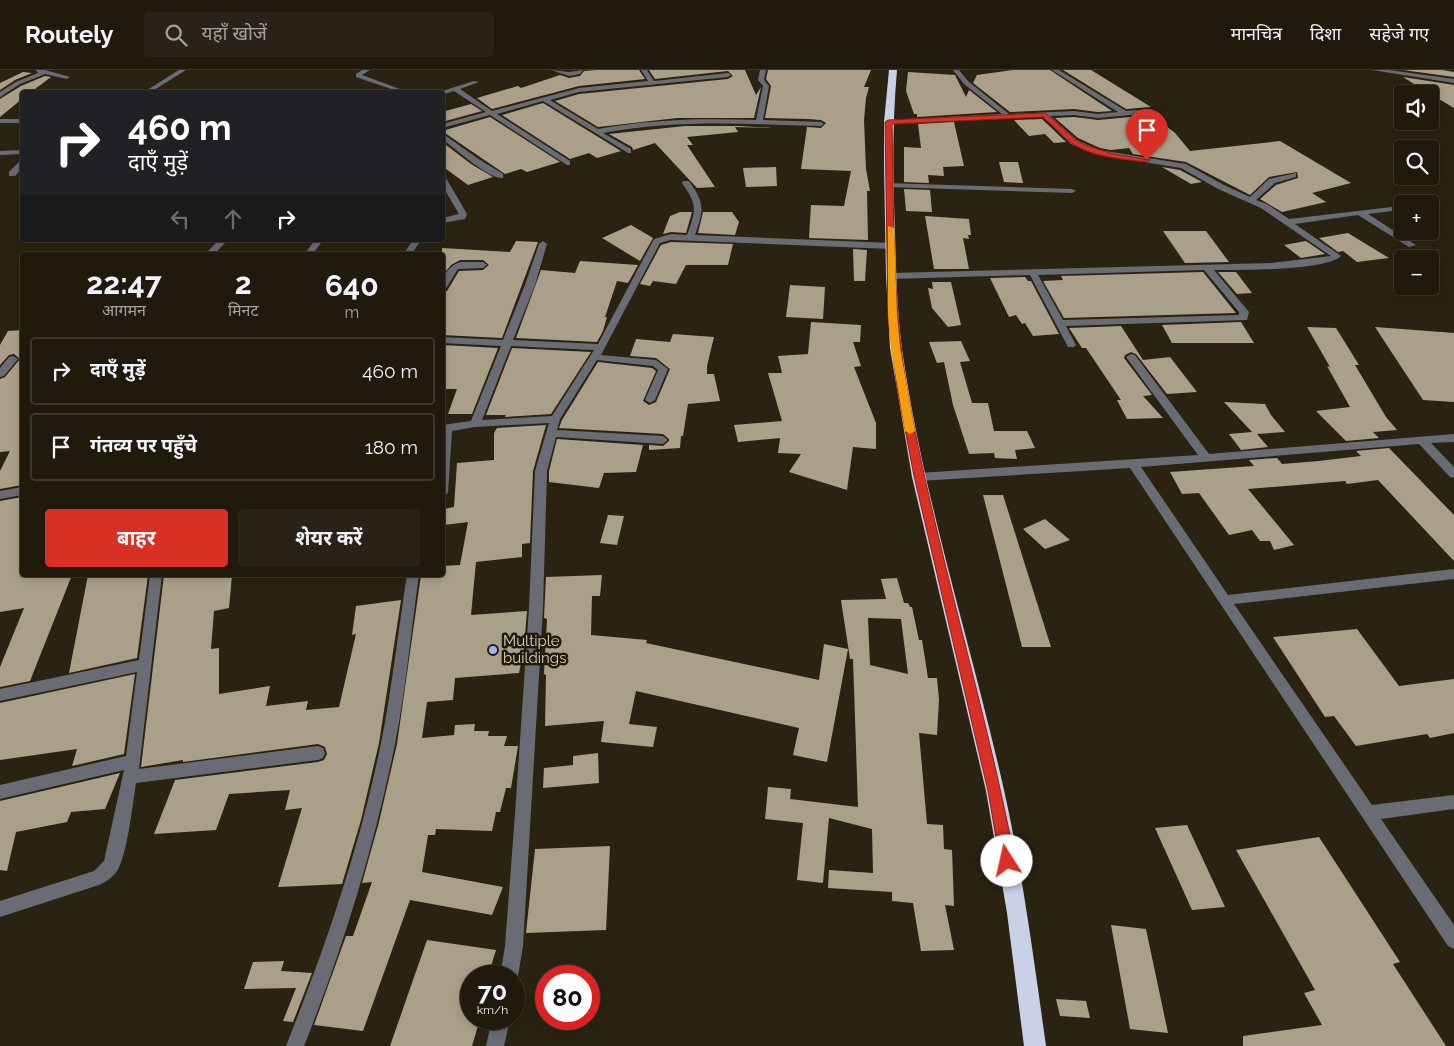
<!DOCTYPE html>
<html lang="hi">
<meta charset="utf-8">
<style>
body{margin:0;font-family:Raleway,"Noto Sans Devanagari",sans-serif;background:#282316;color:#f1f3f6;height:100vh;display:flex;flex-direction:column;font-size:19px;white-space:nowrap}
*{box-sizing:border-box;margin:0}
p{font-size:16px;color:#a2a19d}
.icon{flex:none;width:28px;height:28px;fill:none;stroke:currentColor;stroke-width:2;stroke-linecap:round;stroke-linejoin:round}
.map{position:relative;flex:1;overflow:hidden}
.panel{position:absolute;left:20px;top:182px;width:425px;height:325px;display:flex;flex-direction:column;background:#201a0d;border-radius:5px;box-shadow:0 2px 8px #0003,0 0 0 1px #3d382e}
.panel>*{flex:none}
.hud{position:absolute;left:20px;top:20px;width:425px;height:152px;border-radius:5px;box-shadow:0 2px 8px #0003,0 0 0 1px #3d382e;background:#202124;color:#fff;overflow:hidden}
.tools{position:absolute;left:1394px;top:15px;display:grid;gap:10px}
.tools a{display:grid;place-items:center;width:45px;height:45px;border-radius:5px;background:#201a0d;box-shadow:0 2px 8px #0003,0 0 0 1px #3d382e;font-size:25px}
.speed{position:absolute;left:460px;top:895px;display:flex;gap:10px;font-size:25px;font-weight:700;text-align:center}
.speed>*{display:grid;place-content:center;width:65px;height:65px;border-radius:50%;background:#201a0d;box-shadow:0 2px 8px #0003,0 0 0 1px #3d382e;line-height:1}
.speed small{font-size:12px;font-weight:400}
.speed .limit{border:8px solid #d22;background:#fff;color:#111}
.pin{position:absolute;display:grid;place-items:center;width:42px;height:42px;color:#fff;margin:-51px -21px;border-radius:50% 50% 50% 0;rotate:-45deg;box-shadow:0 0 5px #0007}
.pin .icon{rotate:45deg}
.me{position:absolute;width:55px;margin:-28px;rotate:350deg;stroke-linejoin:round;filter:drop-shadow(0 0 4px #0008)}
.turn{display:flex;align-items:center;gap:18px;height:105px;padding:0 25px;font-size:22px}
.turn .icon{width:65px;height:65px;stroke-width:2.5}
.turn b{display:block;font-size:35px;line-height:42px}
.lanes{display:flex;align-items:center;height:48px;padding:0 25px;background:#0003;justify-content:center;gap:25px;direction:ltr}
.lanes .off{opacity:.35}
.eta{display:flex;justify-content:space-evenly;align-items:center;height:85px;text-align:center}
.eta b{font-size:30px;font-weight:700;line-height:35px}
.action{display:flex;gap:10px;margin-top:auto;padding:10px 25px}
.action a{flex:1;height:58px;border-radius:5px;background:#d93025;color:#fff;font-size:20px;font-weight:700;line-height:58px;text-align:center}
.action a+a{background:#282316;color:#f1f3f6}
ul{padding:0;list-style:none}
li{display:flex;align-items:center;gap:15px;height:68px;margin:0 10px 8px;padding:0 15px;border:2px solid #3d382e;border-radius:5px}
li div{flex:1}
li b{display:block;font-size:19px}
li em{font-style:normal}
header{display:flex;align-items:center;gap:30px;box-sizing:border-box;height:70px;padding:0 25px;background:#201a0d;border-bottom:1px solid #3d382e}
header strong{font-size:24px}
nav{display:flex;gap:28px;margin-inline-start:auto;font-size:18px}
.search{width:350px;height:45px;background:#282316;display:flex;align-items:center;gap:12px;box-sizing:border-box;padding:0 18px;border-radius:5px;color:#a2a19d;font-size:19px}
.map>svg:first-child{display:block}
</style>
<header>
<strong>Routely</strong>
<div class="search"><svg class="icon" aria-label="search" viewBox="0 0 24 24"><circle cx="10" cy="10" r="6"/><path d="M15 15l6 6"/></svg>यहाँ खोजें</div>
<nav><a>मानचित्र</a><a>दिशा</a><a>सहेजे गए</a></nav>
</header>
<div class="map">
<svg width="1454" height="976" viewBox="0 0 1454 976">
<rect width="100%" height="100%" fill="#2b2311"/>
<g fill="#aaa08a" fill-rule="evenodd">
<path d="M597,0H639L645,9L579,16L492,39L477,28L518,16L521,18L560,5L569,8L580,6L584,1Z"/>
<path d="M649,0H745L756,25L761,17L754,48H677L598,57L555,31L579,24L728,9L733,6L728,1L655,9Z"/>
<path d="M768,0H871L864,17H869L866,28L864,50L866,99L870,121H867L868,170L809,168L811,135L844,136L851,101L801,99L807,57L821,58L826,53L821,50L808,49L765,48L771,16L766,9Z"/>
<path d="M1013,0H1050L1112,41L1098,42L1074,39L1010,42L973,13L977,5Z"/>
<path d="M1063,0H1091L1151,37L1126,39Z"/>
<path d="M1403,0H1442L1454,2V7Z"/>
<path d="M23,2L32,3L15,10L0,20V13Z"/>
<path d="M908,2L955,5L966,27L969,20L997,42L917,47V44H914L906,21Z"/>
<path d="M45,6L51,7L31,22H22V29L0,47V29L21,16Z"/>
<path d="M1403,7L1454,15V38L1419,17Z"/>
<path d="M543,33L621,81L597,88L589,83L570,89L502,45Z"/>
<path d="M471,34L482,41L442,52V42Z"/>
<path d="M1152,45L1175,63L1190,81L1280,71L1351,113L1312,123L1326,132L1282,142L1260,129L1276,115L1298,108L1297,102L1269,107L1250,125L1186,92L1133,84L1129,78L1111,80L1100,78L1078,68L1055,48L1074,47L1098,50Z"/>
<path d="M490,47L560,92L527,102L521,99L505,104L442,61Z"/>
<path d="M1042,49L1066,72L1054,73L1045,64L1029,66L1014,50Z"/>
<path d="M954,52L964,96L943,97L944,106L928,105L929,113L904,112V77L921,78L918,54Z"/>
<path d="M685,56H739L774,58L735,57L738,62L687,67L693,75H687L715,117L697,118L655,73L633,80L632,77L609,64Z"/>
<path d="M442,72L471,94L493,107L468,115L442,96Z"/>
<path d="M999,92H1018L1023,113L1004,112Z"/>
<path d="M776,97L777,116L746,117L743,98Z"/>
<path d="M1162,97L1180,100L1202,112L1191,114Z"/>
<path d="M904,119L930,120L932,142L906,141Z"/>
<path d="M680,142H692L686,163L671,162L663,164L670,146Z"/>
<path d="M703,142H732L739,152L735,165L698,163Z"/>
<path d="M925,146L969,149L971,165H968L969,169L963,168L969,199H934Z"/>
<path d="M631,155L653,168L640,191L602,168Z"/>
<path d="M1163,161H1206L1229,192L1185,193Z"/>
<path d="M1348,163L1389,188L1357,192L1343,181L1338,182L1319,168Z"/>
<path d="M516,171L538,172L502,268L442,265V223L447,221L459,201L483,200L489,195L483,190H460L451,195L442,206V178L510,182Z"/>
<path d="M1306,171L1325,184L1301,188L1284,175Z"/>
<path d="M671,172L733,174L728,195H686L676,214L653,211L650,216L640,214L661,175Z"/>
<path d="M853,179L867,180L865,211H854Z"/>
<path d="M580,191L638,195L628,213L617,211L605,247H607L603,261L597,272L516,268L541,200L575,203Z"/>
<path d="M1203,202L1236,243L1064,248L1043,211L1063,210L1061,206Z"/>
<path d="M1218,202H1236L1252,223L1237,224Z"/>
<path d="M1025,207L1028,211H1031L1059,264L1033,266L1025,253L1022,254L1016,245L1009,247L990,208Z"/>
<path d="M932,212H951L961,255L948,257L932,238L928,218L933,219Z"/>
<path d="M790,215L825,217L823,249L786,247Z"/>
<path d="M811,252L861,255L860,272H853L861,296L854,297L876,353V379L853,377L847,420L789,402L801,384L778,383L780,368L738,372L734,355L782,351L768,303H782L778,286L808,284Z"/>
<path d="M1241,252L1254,273H1172L1162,255Z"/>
<path d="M1121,256L1143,290L1170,287L1197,322L1167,324L1136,284L1131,282L1125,285L1124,288L1152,325L1143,326L1163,348L1127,349L1117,330H1121L1086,278H1082L1069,258Z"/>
<path d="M1307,257L1336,258L1359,295H1355L1386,347L1397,360L1373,362L1379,368L1346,371L1316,341L1350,337L1327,296L1330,297Z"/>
<path d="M1375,257L1454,263V332L1423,330Z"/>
<path d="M22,260V415L0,419V401L10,381L0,382V309L5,307L20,289L14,284L9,285L0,295V275L8,261Z"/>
<path d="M673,264L714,267L707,296V304H714L720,331L688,334L683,366H681L680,378L649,380V375L663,376L669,371V369L663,364L559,358L562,350L598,292L652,298L656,301L643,331L649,335L656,332L670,299L656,288L630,286L636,269L670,272Z"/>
<path d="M961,271L970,291L960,292L972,333H988L994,361H1027L1035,378L1015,380L1017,389L995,388L994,383L969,384L953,335L944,292L937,293L929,272Z"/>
<path d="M442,275L498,278L472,344H448L457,319H442Z"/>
<path d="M512,278L591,282L551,344L505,347L506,345H486Z"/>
<path d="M1224,332L1265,334L1271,345L1285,362L1257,364L1268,377L1241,380L1229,364L1252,362Z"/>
<path d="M546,355L533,401L530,473L522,474V487L476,492L471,545L527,541L524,578L519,603L455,608L453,630L427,632L422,668L454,665L455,655L475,654L474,661H489L488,666H507L504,676H518L511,718H506L500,742H496L492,761L436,759L435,765H428L422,802L503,817L492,845L410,830L363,961L314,955L346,866H353L372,812L362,813L379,752L397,674L421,505H442V496L460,495L468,452L444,455V439L454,437L457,393L494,390V363L497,358Z"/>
<path d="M557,369L643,375L636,402L604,403L599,418L549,412V401Z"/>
<path d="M1389,378L1454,445V491L1378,410L1347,414L1345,411L1248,419L1294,475L1274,480L1270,471H1260L1252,460L1229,465L1199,423L1182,424L1170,402L1254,396L1249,390L1277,388L1282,394L1319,391L1361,386L1356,381Z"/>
<path d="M983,425H1003L1051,577H1022Z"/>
<path d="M22,427V505H72L30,611L0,617V597L24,538L0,542V431Z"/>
<path d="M608,445L624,446L617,475L600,473Z"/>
<path d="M1045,449L1070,470L1045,479L1023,459Z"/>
<path d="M88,505H148L137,588L69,603Z"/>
<path d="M164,505H232L229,538L214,541L211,579L219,578V624L270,616L266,636L308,631L306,640L339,637L356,564L352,565L356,536L401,530L379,673L361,750L342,814L278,817L302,738L285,740L290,720L229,724L216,760L154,764L175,710L318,692L324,690L327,684L325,677L318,674L183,692V690L141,697Z"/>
<path d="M602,505L600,526H592L591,565L647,570L646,573L819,610L824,574L848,579L827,692L793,685L799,658L636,621L629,654L657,657L653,677L601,672L604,651L545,656L546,605L544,604L547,549L544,548L546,507Z"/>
<path d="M897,508L904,533H908L910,537H912L919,570H922L928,608H937L939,630L937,665L919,663L927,754L943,755L944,779L952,780L954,836L945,835L954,880L921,881L913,833L892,831V822L828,818L829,800L873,803L872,759L829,748L823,813L797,810L803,753L765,749L768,717L791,719L790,729L858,737L853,589H850L841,530L886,529L881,509ZM868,548L901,549L908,604L870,595Z"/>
<path d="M1357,559L1399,616L1454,609V663L1430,668L1427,664L1356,676L1334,646L1325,647L1273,567Z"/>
<path d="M135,604L124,684L72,696L77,679L0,690V633Z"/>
<path d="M598,683L599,713L543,718L544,698L573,695V686Z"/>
<path d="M120,703L105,739L71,742L67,752L16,762L7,801L0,800V731Z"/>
<path d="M1187,755L1225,837L1192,840L1155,758Z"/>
<path d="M1319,767L1400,892L1393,894L1446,976H1243V966L1322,955L1304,923L1315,920L1236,780Z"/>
<path d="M610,776L606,860L526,863L535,779Z"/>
<path d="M1111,855L1146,859L1168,963L1130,959Z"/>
<path d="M427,870L496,880L488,906H471V949H480L472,976H390Z"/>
<path d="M284,891L281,901L312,903L293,952L283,951L296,918L244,919L253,892Z"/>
<path d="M1056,929L1086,931L1090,948L1060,946Z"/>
</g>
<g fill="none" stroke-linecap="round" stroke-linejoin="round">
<g fill="#696c75" fill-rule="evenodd">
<path d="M36,0H45L70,7L67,9L45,4L20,14L0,27V22L16,12L38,3Z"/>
<path d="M179,0H186L151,22H144Z"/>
<path d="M362,0H370L362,5L408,22H400L356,7V4Z"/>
<path d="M551,0L569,2L583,0L580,4L569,6Z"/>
<path d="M641,0H647L654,11L728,3L731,5L728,7L579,22L550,30L598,59C651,49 703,48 756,50L763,16L758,10L760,0H766L764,10L769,16L763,50L821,52L824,54L821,56C748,54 676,49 603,63L631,79V83H628L543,31L497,44L570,91V95H567L490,45L442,58V54L486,42L454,21L442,25V22H439L474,11L479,12L460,19L492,41L579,18L648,11Z"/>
<path d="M953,0H959L968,11L1009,44L1074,41L1098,44L1118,42L1052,0H1059L1126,41L1151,39L1154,41L1151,43L1098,48L1074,45L1050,46L1077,70L1099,80L1186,94L1224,115L1250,127L1269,109L1296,103V107L1275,113L1256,130L1267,134L1289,149L1392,137V141L1368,144L1416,175L1409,177L1358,145L1295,154L1341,186C1326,201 1238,200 1214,200L1249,242L1247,250L1066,256L1076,275L1074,277H1068L1030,205L891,209L887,206L891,203L1271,193L1331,186L1261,138L1218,119L1181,98L1094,84L1071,74L1043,47L886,53L885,52L888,50L1002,44L964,14ZM1204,200L1239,242V245L1063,250L1038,205Z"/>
<path d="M1372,0H1389L1454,9V13Z"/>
<rect x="0" y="49" width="22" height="4"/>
<path d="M442,63L477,88L503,104V108C488,109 455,78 442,69Z"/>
<path d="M22,80V84L0,85V81Z"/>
<path d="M19,92H22V98L15,106H9V102Z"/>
<path d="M442,106L446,108L467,144L465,149L442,153V148L459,144L442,115Z"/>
<path d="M683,111H689C705,134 704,139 695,165L891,173L895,176L891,179L671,170L660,173L601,285L656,290L668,299L655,330L650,333L645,330L658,300L653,296L597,290L560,349L557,360L663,366L668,370L663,374L556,367L547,401L543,538L523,876L518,906L514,913V906H500L505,876L515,744L529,538L535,401L549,353L475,357L452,361L448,423L442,427V355L471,351L501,276L442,273V267L503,270L525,215L539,174L543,171L547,174L535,215L513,270L598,274L654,169L671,164L687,165C696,141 698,135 682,113ZM511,276L594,280L552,346L482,350Z"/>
<path d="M886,113L1072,119L1076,121L1072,123L889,117H886Z"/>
<path d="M219,170H228L213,185H204Z"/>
<path d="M315,170H323L312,185H304Z"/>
<path d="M413,170H421L411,185H403Z"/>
<path d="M461,192H483L487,195L483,198L458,199L445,220L442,221C442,207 447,196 461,192Z"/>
<path d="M1131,284L1135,285L1209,384L1454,364V372L1431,373L1454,397V408L1450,407L1419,374L1141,397L1228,525L1454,499V509L1234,534L1372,735L1454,725V739L1381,749L1454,855V879L1448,876L1130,398L919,411L913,407L919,403L1198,385L1126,287Z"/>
<path d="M13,286L18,289L4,306L0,307V298L9,287Z"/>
<path d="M22,417V425L0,429V421Z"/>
<path d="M150,505H162L139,699L318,676L323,678L325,683L323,688L318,690L136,713C133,733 127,786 117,801C113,807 106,812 99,815L0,847V831L94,801L104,791L124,700L0,729V715L126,686L137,602L0,631V619L139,590Z"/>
<path d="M407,505H419C411,561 406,619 395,674C374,778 343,878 304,976H286C325,878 360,777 381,673C392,618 398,561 407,505Z"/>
<path d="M492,949H510L504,976H486Z"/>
</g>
<path fill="#c9d1e7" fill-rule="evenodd" d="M889,0H897C892,56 893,109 895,164C896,202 897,241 902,279C923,428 971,573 1004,720C1023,805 1034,891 1046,976H1024L1007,843L986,721L912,407L890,278L886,206L884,96V52Z"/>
</g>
<path fill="#d93025" stroke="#8d1f18" d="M1045,43L1076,70L1085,75L1113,84L1150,90L1147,92C1123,89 1093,88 1072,73C1062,66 1053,55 1043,47L892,54C894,142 892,232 907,318C935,478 985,632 1015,791L1013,796L1007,798L1002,796L1000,791L988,721L914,406L897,317L888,245L885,52L888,50Z"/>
<path fill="#f59e0b" d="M888,156L894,158L897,245L900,278L915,361L910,364L905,361L891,278L888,245Z"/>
<circle fill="#9db4fd" stroke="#221a08" stroke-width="2" cx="493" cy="580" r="5"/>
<g text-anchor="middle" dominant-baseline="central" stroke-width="5" stroke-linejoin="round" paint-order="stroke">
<g font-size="15" fill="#d8d3c8" stroke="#221a08" text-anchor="start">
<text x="503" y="571">Multiple<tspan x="503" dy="17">buildings</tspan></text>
</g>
</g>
</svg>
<div class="tools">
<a><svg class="icon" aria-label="sound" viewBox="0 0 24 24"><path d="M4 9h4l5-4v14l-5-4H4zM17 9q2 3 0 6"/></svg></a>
<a><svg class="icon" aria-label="search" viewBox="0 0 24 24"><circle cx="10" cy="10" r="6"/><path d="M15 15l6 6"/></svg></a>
<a>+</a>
<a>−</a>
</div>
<div class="speed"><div>70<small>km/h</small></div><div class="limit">80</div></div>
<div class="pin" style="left:1147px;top:90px;background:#d93025"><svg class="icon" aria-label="arrive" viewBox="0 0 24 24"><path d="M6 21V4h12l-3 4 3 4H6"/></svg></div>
<svg class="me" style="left:1007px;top:791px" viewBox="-20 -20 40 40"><circle r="19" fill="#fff"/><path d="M0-13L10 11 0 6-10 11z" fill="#d93025"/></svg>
<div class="hud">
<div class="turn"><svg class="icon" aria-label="right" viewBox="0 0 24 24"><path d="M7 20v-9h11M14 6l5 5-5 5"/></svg><div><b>460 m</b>दाएँ मुड़ें</div></div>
<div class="lanes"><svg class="icon off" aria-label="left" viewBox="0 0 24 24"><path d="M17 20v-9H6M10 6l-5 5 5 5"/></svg><svg class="icon off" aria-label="ahead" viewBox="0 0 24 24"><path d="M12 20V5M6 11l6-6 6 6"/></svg><svg class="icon" aria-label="right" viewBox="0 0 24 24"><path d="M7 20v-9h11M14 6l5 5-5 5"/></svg></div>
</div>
<section class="panel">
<div class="eta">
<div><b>22:47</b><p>आगमन</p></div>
<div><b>2</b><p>मिनट</p></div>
<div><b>640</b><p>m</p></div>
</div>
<ul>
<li><svg class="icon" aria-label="right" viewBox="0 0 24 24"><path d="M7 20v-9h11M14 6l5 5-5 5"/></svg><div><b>दाएँ मुड़ें</b></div><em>460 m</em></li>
<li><svg class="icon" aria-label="arrive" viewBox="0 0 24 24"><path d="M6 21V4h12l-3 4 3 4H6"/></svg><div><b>गंतव्य पर पहुँचे</b></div><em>180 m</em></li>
</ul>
<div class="action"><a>बाहर</a><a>शेयर करें</a></div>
</section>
</div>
